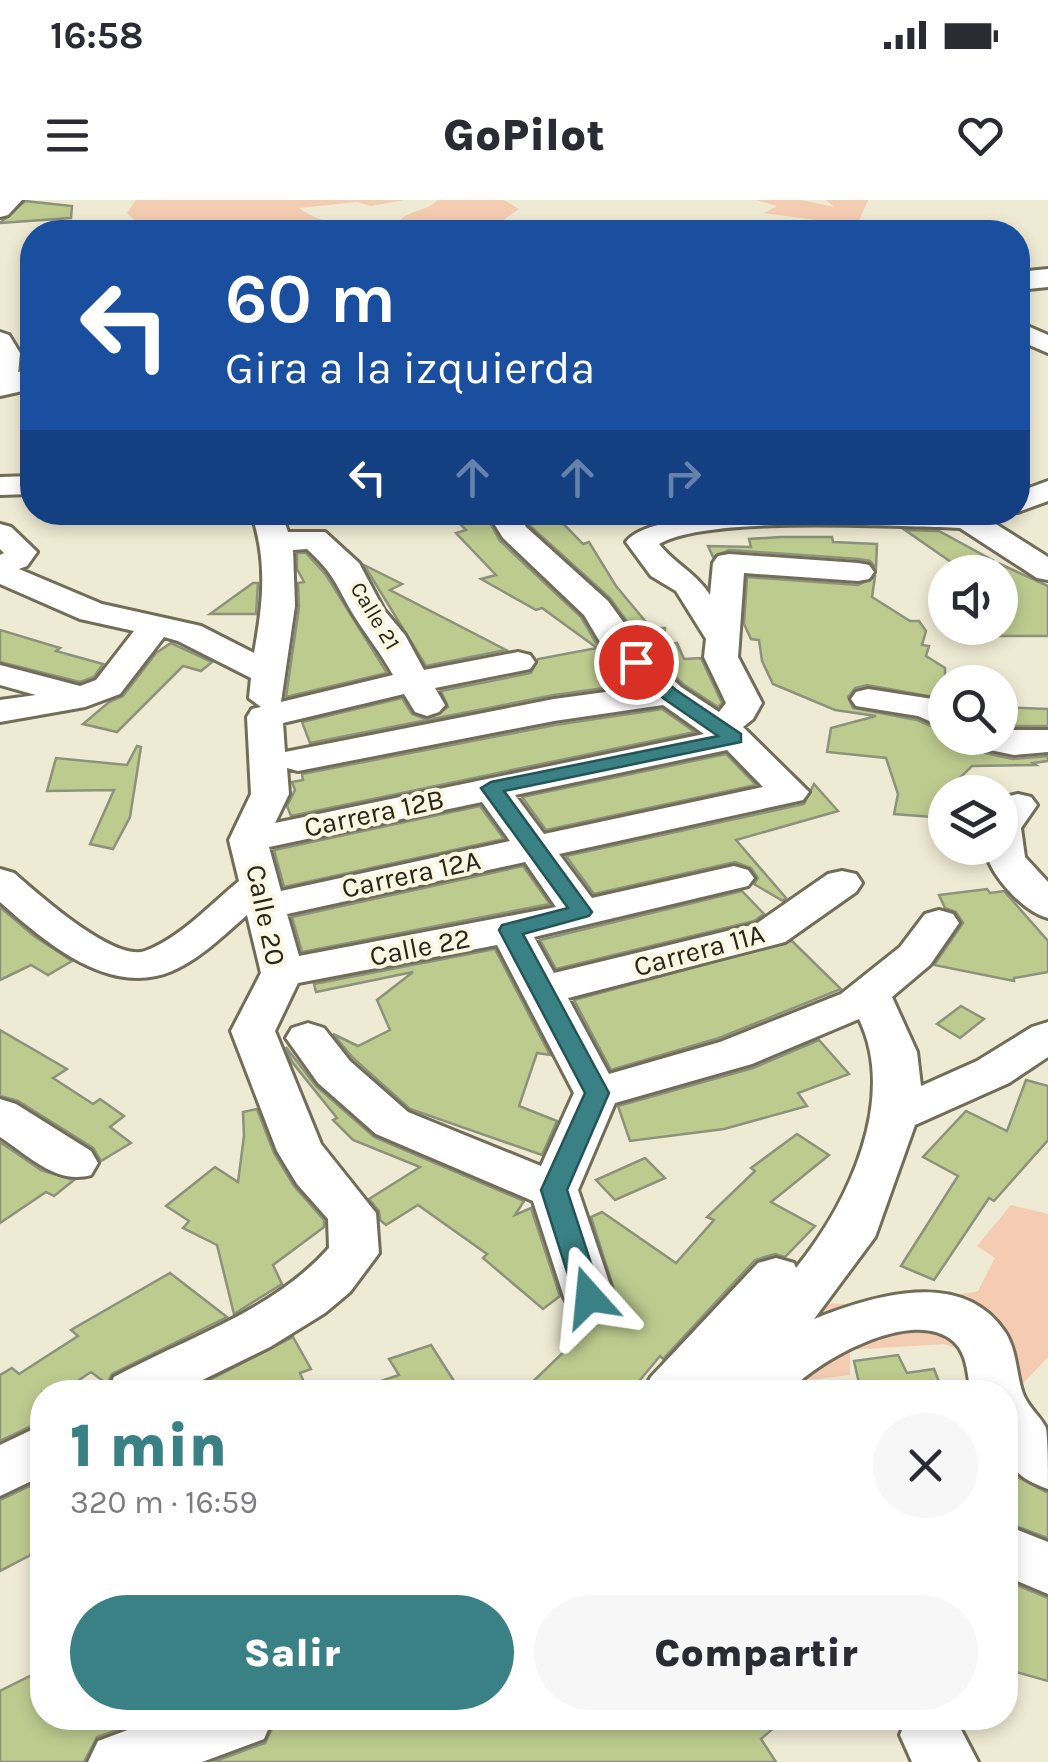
<!DOCTYPE html>
<html lang="es">
<meta charset="utf-8">
<style>
body{margin:0;font-family:Karla,sans-serif;background:#f7f7f7;color:#2b2b33;height:100vh;display:flex;flex-direction:column;font-size:38px;white-space:nowrap}
*{box-sizing:border-box;margin:0}
p{font-size:32px;color:#7c7c81}
.icon{flex:none;width:55px;height:55px;fill:none;stroke:currentColor;stroke-width:2;stroke-linecap:round;stroke-linejoin:round}
.map{position:relative;flex:1;overflow:hidden}
.panel{position:absolute;left:30px;top:1180px;width:988px;height:350px;display:flex;flex-direction:column;background:#fff;border-radius:40px;box-shadow:0 5px 15px #0003}
.panel>*{flex:none}
.guide{position:absolute;left:20px;top:20px;width:1010px;height:305px;border-radius:40px;box-shadow:0 5px 15px #0003;background:#1a4fa0;color:#fff;overflow:hidden}
.tools{position:absolute;left:928px;top:355px;display:grid;gap:20px}
.tools a{display:grid;place-items:center;width:90px;height:90px;border-radius:50%;background:#fff;box-shadow:0 5px 15px #0003;font-size:50px}
.pin{position:absolute;display:grid;place-items:center;width:85px;height:85px;color:#fff;margin:-42px;border:5px solid #fff;border-radius:50%;box-shadow:0 2px 10px #0007}
.me{position:absolute;width:110px;margin:-55px;rotate:342deg;stroke-linejoin:round;filter:drop-shadow(0 0 8px #0008)}
.turn{display:flex;align-items:center;gap:35px;height:210px;padding:0 40px;font-size:45px}
.turn .icon{width:130px;height:130px;stroke-width:2.5}
.turn b{display:block;font-size:70px;line-height:85px}
.lanes{display:flex;align-items:center;height:95px;padding:0 40px;background:#0003;justify-content:center;gap:50px;direction:ltr}
.lanes .off{opacity:.35}
.round{display:grid;place-items:center;flex:none;width:105px;height:105px;border-radius:52px;background:#f7f7f7}
.overview{display:flex;align-items:center;justify-content:space-between;height:170px;padding:0 40px}
h1{font-size:60px;font-weight:800;line-height:75px;color:#398185}
.action{display:flex;gap:20px;margin-top:auto;padding:20px 40px}
.action a{flex:1;height:115px;border-radius:60px;background:#398185;color:#fff;font-size:40px;font-weight:800;line-height:115px;text-align:center}
.action a+a{background:#f7f7f7;color:#2b2b33}
.status{display:flex;justify-content:space-between;align-items:center;height:70px;padding:0 50px;background:#fff;direction:ltr}
.status svg{height:28px;fill:currentColor}
header{display:flex;justify-content:space-between;align-items:center;height:130px;padding:0 40px;background:#fff;font-size:45px;font-weight:800}
.map>svg:first-child{display:block}
</style>
<div class="status"><b>16:58</b><svg viewBox="0 0 49 12"><path d="M0 12V9h3v3zM5 12V6h3v6zM10 12V3h3v9zM15 12V0h3v12zM26 1h20v11H26zM47 4h2v5h-2z"/></svg></div>
<header><svg class="icon" aria-label="menu" viewBox="0 0 24 24"><path d="M4 6h16M4 12h16M4 18h16"/></svg>GoPilot<svg class="icon" aria-label="heart" viewBox="0 0 24 24"><path d="M12 20l-8-8c-3-5 5-10 8-4 3-6 11-1 8 4z"/></svg></header>
<div class="map">
<svg width="1048" height="1562" viewBox="0 0 1048 1562">
<rect width="100%" height="100%" fill="#efead3"/>
<g fill="#f3ccb1">
<path d="M136,0H404L371,6L357,2L299,8C327,29 363,25 397,24C407,9 425,13 438,0H504L519,9L486,32H270L232,26L213,29L216,32H147L127,13Z"/>
<path d="M756,0H801L834,7L826,0H868L855,30L864,32H816L824,21L764,13L777,6Z"/>
<path d="M1011,1005L1048,1014V1157L1016,1191L980,1157L944,1144L850,1150V1175L802,1181L793,1192H692L786,1100C858,1107 907,1106 978,1091L995,1058L977,1046Z"/>
</g>
<g fill="#becb8f" stroke="#8d927c" stroke-width="2.5">
<path d="M25,1L72,6L71,18L0,23Z"/>
<path d="M469,312H484L500,341L581,417L600,450L634,484L554,495L310,543L302,522L402,498L412,514L428,520L448,507L441,491L531,473L538,459L597,448L542,408L536,410L481,379L496,375L456,333L466,330L456,320L469,317Z"/>
<path d="M522,312H552L583,344L589,342L616,386L651,428H665L664,445L677,443L684,459L701,458L722,503L718,507L683,484L651,454L610,398L529,325Z"/>
<path d="M905,330L939,331L992,360L961,369Z"/>
<path d="M780,337H832L833,342L877,344L876,368L870,361L859,359L729,350L713,357L708,346L751,347L749,339Z"/>
<path d="M297,353H306L326,375L387,473L286,497L299,407L298,383L304,382L297,369Z"/>
<path d="M1000,364L1048,386V436H1000Z"/>
<path d="M364,365L402,384L390,390L506,450L426,466Z"/>
<path d="M747,377L858,385L875,377L872,397L910,421H919L926,431L922,445L929,446L926,456L945,468V499L867,485L855,488L848,497L853,508L917,520L945,532V538H962L970,550L1013,559L1048,556V561L1033,563L1036,565L972,566L945,592V618L894,614L898,594L886,558L827,552L831,528L876,516L835,510L773,484L762,461L759,440L751,439L744,424Z"/>
<path d="M253,383H258L256,414H210Z"/>
<path d="M0,430L60,448L56,451L103,464L94,477L80,482L0,462Z"/>
<path d="M171,443L212,462L201,471L183,466L117,532L83,524L109,502L123,496L156,453Z"/>
<path d="M1000,507L1048,509V526H1000Z"/>
<path d="M662,509L695,532L291,616L287,606L295,590L292,582L303,580L302,574L555,525Z"/>
<path d="M137,546L141,547L130,617L113,649L90,644L114,590L47,591L56,558L127,565Z"/>
<path d="M726,554L756,585L546,630L522,597Z"/>
<path d="M814,584L838,611L736,640L786,698L783,701L754,684L758,678L751,668L735,662L594,694L566,656L804,604Z"/>
<path d="M480,606L504,639L284,687L274,650Z"/>
<path d="M523,666L550,704L302,752L292,717Z"/>
<path d="M987,689L990,693L1004,691L1048,741V772L1014,778V781L934,765L963,723L956,712L945,708L939,695Z"/>
<path d="M742,691L764,714L754,721L556,769L540,740Z"/>
<path d="M0,707L34,736L72,761L48,775L31,765L0,780Z"/>
<path d="M792,741L841,789L719,838L611,870L574,800Z"/>
<path d="M495,749L550,855L537,853L519,906L557,921L542,955L410,909L353,858L333,834L358,846L390,830L377,800L413,772L316,792L314,784Z"/>
<path d="M961,806L984,819L960,838L937,824Z"/>
<path d="M0,830L67,869L53,878L93,904L100,899L124,916L110,927L131,943L101,961L93,948L18,901L0,896Z"/>
<path d="M819,840L849,874L798,893L807,906L724,929L630,941L618,906L753,868Z"/>
<path d="M286,847L316,886L374,937L524,1001L515,1015L531,1008L560,1096L543,1109L483,1058L487,1054L418,1005L386,1025L380,1020L379,1011L369,999L420,967L353,940L333,920L337,918L292,862Z"/>
<path d="M1026,880L1048,886V940L994,1001L989,998L934,1080L901,1066L958,976L923,957L966,911L1007,931Z"/>
<path d="M257,909L274,953L294,986L324,1020V1027L273,1065L282,1084L234,1114L217,1045L183,1028L189,1021L166,1006L215,967L238,982L244,936L243,912Z"/>
<path d="M797,934L829,955L771,1002L815,1026L785,1057L775,1054L755,1060L663,1159L660,1156L630,1192H522L599,1118L610,1113L617,1099L591,1017L602,1012L676,1063L714,1020L707,1017L755,971L751,968Z"/>
<path d="M0,942L41,970L74,980L54,996L46,992L0,1023Z"/>
<path d="M645,958L665,978L615,1000L596,980Z"/>
<path d="M170,1073L227,1117L112,1174L107,1184L91,1172L61,1192H42V1221L0,1241V1175L12,1168L19,1174L78,1136L71,1130Z"/>
<path d="M293,1137L311,1169L300,1173L308,1192H186Z"/>
<path d="M431,1145L461,1192H361L360,1188L399,1175L389,1159Z"/>
<path d="M898,1155L907,1173L934,1169L943,1192H861L854,1161Z"/>
<path d="M1005,1259L1016,1276L1048,1293V1338L1005,1322Z"/>
<path d="M42,1280V1349L0,1371V1300Z"/>
<path d="M1005,1380L1048,1398V1481L1005,1469Z"/>
<path d="M42,1470V1518H151L97,1537L84,1562H0V1491Z"/>
<path d="M298,1518H785L761,1539L776,1562H213L265,1543L272,1529Z"/>
</g>
<g fill="none" stroke-linecap="round" stroke-linejoin="round">
<defs>
<g id="minor">
<path d="M0,0H22L8,15L0,17Z"/>
<path d="M1018,122L1048,135V153L1018,140Z"/>
<path d="M0,132L9,135L20,153L17,185L4,193L0,192Z"/>
<path d="M32,276V294L0,295V277Z"/>
<path d="M1048,281V301L1018,312V292Z"/>
<path d="M251,312H281L288,332H325L359,363L384,410L405,435L424,470L518,452L530,455L535,462L530,469L435,488L445,505L439,512L427,516L415,512L404,494L283,523L285,552L554,499L642,487L603,447L584,415L503,338L487,312H517L526,327L608,401L648,456L681,487L719,512L726,503L704,457L706,439L676,391L651,376L626,342C657,297 940,312 1004,312L991,321L1048,357V380L1037,378L960,328L940,327C879,326 707,316 659,344C675,364 696,373 710,395L713,363L718,356L729,354L858,363L869,365L874,372L869,379L858,381L744,373L738,457L762,503L753,519L743,527L809,592L803,600L559,654L592,698L734,666L748,670L754,678L748,686L534,737L554,773L756,724L828,674L842,671L856,674L862,683L856,692L785,742L568,798L609,874L720,842L841,794L900,747L925,714L939,710L953,714L959,723L930,765L892,797L917,852L921,886L977,861L1032,827L1048,822V857L1009,883L915,925L875,1037L814,1119C872,1096 962,1067 1005,1132C1018,1152 1016,1178 1024,1196C1029,1208 1041,1217 1046,1228C1048,1243 1048,1272 1048,1289C994,1271 1005,1241 1005,1192H971C967,1175 968,1154 953,1141C913,1106 816,1161 789,1192H643L651,1177L758,1063L776,1058L794,1063L796,1068C848,1004 898,899 859,819L752,864L615,903L578,990L614,1097L607,1111L589,1117L571,1111L564,1097L533,1001L376,934L318,883L286,838L292,828L308,823L324,828L350,861L408,912L541,966L574,893L497,745L298,783L275,831L321,944L376,1013L379,1053L350,1092L325,1113L270,1147L178,1192H107L114,1177C187,1137 272,1112 329,1048L328,1019L297,984L277,951L231,831L261,773L247,715C224,735 200,759 172,771C109,798 44,741 0,702V669L14,673C37,693 113,762 145,751C179,739 211,704 239,681L229,640L251,594L247,517L252,509L261,507L249,498L251,478L178,441L164,437L120,494L85,507L0,522V500L36,495L0,485V465L80,486L96,480L134,431L80,419L0,384V355L4,353L0,349V324L11,327L37,352L27,366L19,369L102,404L201,426L254,453C263,403 268,362 251,312ZM307,349C335,375 335,383 353,414C366,435 381,453 393,475L281,502L295,406L293,350ZM663,505L704,534L275,623L289,594L287,568L298,571L554,521ZM727,550L763,587L544,634L515,595ZM482,602L510,641L281,691L269,647ZM525,662L556,707L299,756L287,714Z"/>
<path d="M868,489L939,500L945,503V528L918,516L856,506L851,499L856,492Z"/>
<path d="M1000,530H1048V552L1014,555L971,546L966,538H1000Z"/>
<path d="M1018,594L1031,597L1037,605L1021,628L1025,657L1048,682V718C1023,712 988,673 985,648H1000V604L1005,597Z"/>
<path d="M0,899L16,904L91,951L98,963L91,975C56,985 28,955 0,937Z"/>
<path d="M42,1225V1276L0,1296V1245Z"/>
<path d="M1005,1325L1048,1342V1394L1005,1376Z"/>
<path d="M160,1518H273L264,1539L202,1562H88L98,1541Z"/>
<path d="M907,1518H955L978,1562H912L900,1535Z"/>
</g>
<g id="major">
<path d="M1048,69V87L1018,90V72Z"/>
<path d="M32,169V189L0,196V176Z"/>
</g>
</defs>
<use href="#minor" stroke="#716d58" stroke-width="6"/>
<use href="#major" stroke="#716d58" stroke-width="6"/>
<use href="#minor" fill="#fff" fill-rule="evenodd"/>
<use href="#major" fill="#fff" fill-rule="evenodd"/>
</g>
<path fill="#398185" stroke="#255456" stroke-width="2.5" d="M636,457L676,490L741,534V542L504,591L592,712L589,716L523,734L609,893L567,990L602,1097L598,1104L589,1107L579,1104L575,1097L541,990L585,893L499,730L502,725L568,708L481,588L491,582L718,536L663,498L627,462Z"/>
<g text-anchor="middle" dominant-baseline="central" stroke-width="8" stroke-linejoin="round" paint-order="stroke">
<g font-size="22" fill="#27251d" stroke="#fcf7e0">
<text transform="translate(375 416) rotate(59)">Calle 21</text>
</g>
<g font-size="28" fill="#27251d" stroke="#fcf7e0">
<text transform="translate(374 613) rotate(-12)">Carrera 12B</text>
<text transform="translate(411 674) rotate(-12)">Carrera 12A</text>
<text transform="translate(266 715) rotate(78)">Calle 20</text>
<text transform="translate(420 747) rotate(-11)">Calle 22</text>
<text transform="translate(699 750) rotate(-15)">Carrera 11A</text>
</g>
</g>
</svg>
<div class="tools">
<a><svg class="icon" aria-label="sound" viewBox="0 0 24 24"><path d="M4 9h4l5-4v14l-5-4H4zM17 9q2 3 0 6"/></svg></a>
<a><svg class="icon" aria-label="search" viewBox="0 0 24 24"><circle cx="10" cy="10" r="6"/><path d="M15 15l6 6"/></svg></a>
<a><svg class="icon" aria-label="layers" viewBox="0 0 24 24"><path d="M12 4l9 5-9 5-9-5zM3 14l9 5 9-5"/></svg></a>
</div>
<div class="pin" style="left:636px;top:462px;background:#d93025"><svg class="icon" aria-label="arrive" viewBox="0 0 24 24"><path d="M6 21V4h12l-3 4 3 4H6"/></svg></div>
<svg class="me" style="left:589px;top:1097px" viewBox="-20 -20 40 40"><path d="M0-17L14 15 0 8-14 15z" fill="#398185" stroke="#fff" stroke-width="4"/></svg>
<div class="guide">
<div class="turn"><svg class="icon" aria-label="left" viewBox="0 0 24 24"><path d="M17 20v-9H6M10 6l-5 5 5 5"/></svg><div><b>60 m</b>Gira a la izquierda</div></div>
<div class="lanes"><svg class="icon" aria-label="left" viewBox="0 0 24 24"><path d="M17 20v-9H6M10 6l-5 5 5 5"/></svg><svg class="icon off" aria-label="ahead" viewBox="0 0 24 24"><path d="M12 20V5M6 11l6-6 6 6"/></svg><svg class="icon off" aria-label="ahead" viewBox="0 0 24 24"><path d="M12 20V5M6 11l6-6 6 6"/></svg><svg class="icon off" aria-label="right" viewBox="0 0 24 24"><path d="M7 20v-9h11M14 6l5 5-5 5"/></svg></div>
</div>
<section class="panel">
<div class="overview"><div><h1>1 min</h1><p>320 m · 16:59</p></div><a class="round"><svg class="icon" aria-label="close" viewBox="0 0 24 24"><path d="M6 6l12 12M18 6L6 18"/></svg></a></div>
<div class="action"><a>Salir</a><a>Compartir</a></div>
</section>
</div>
